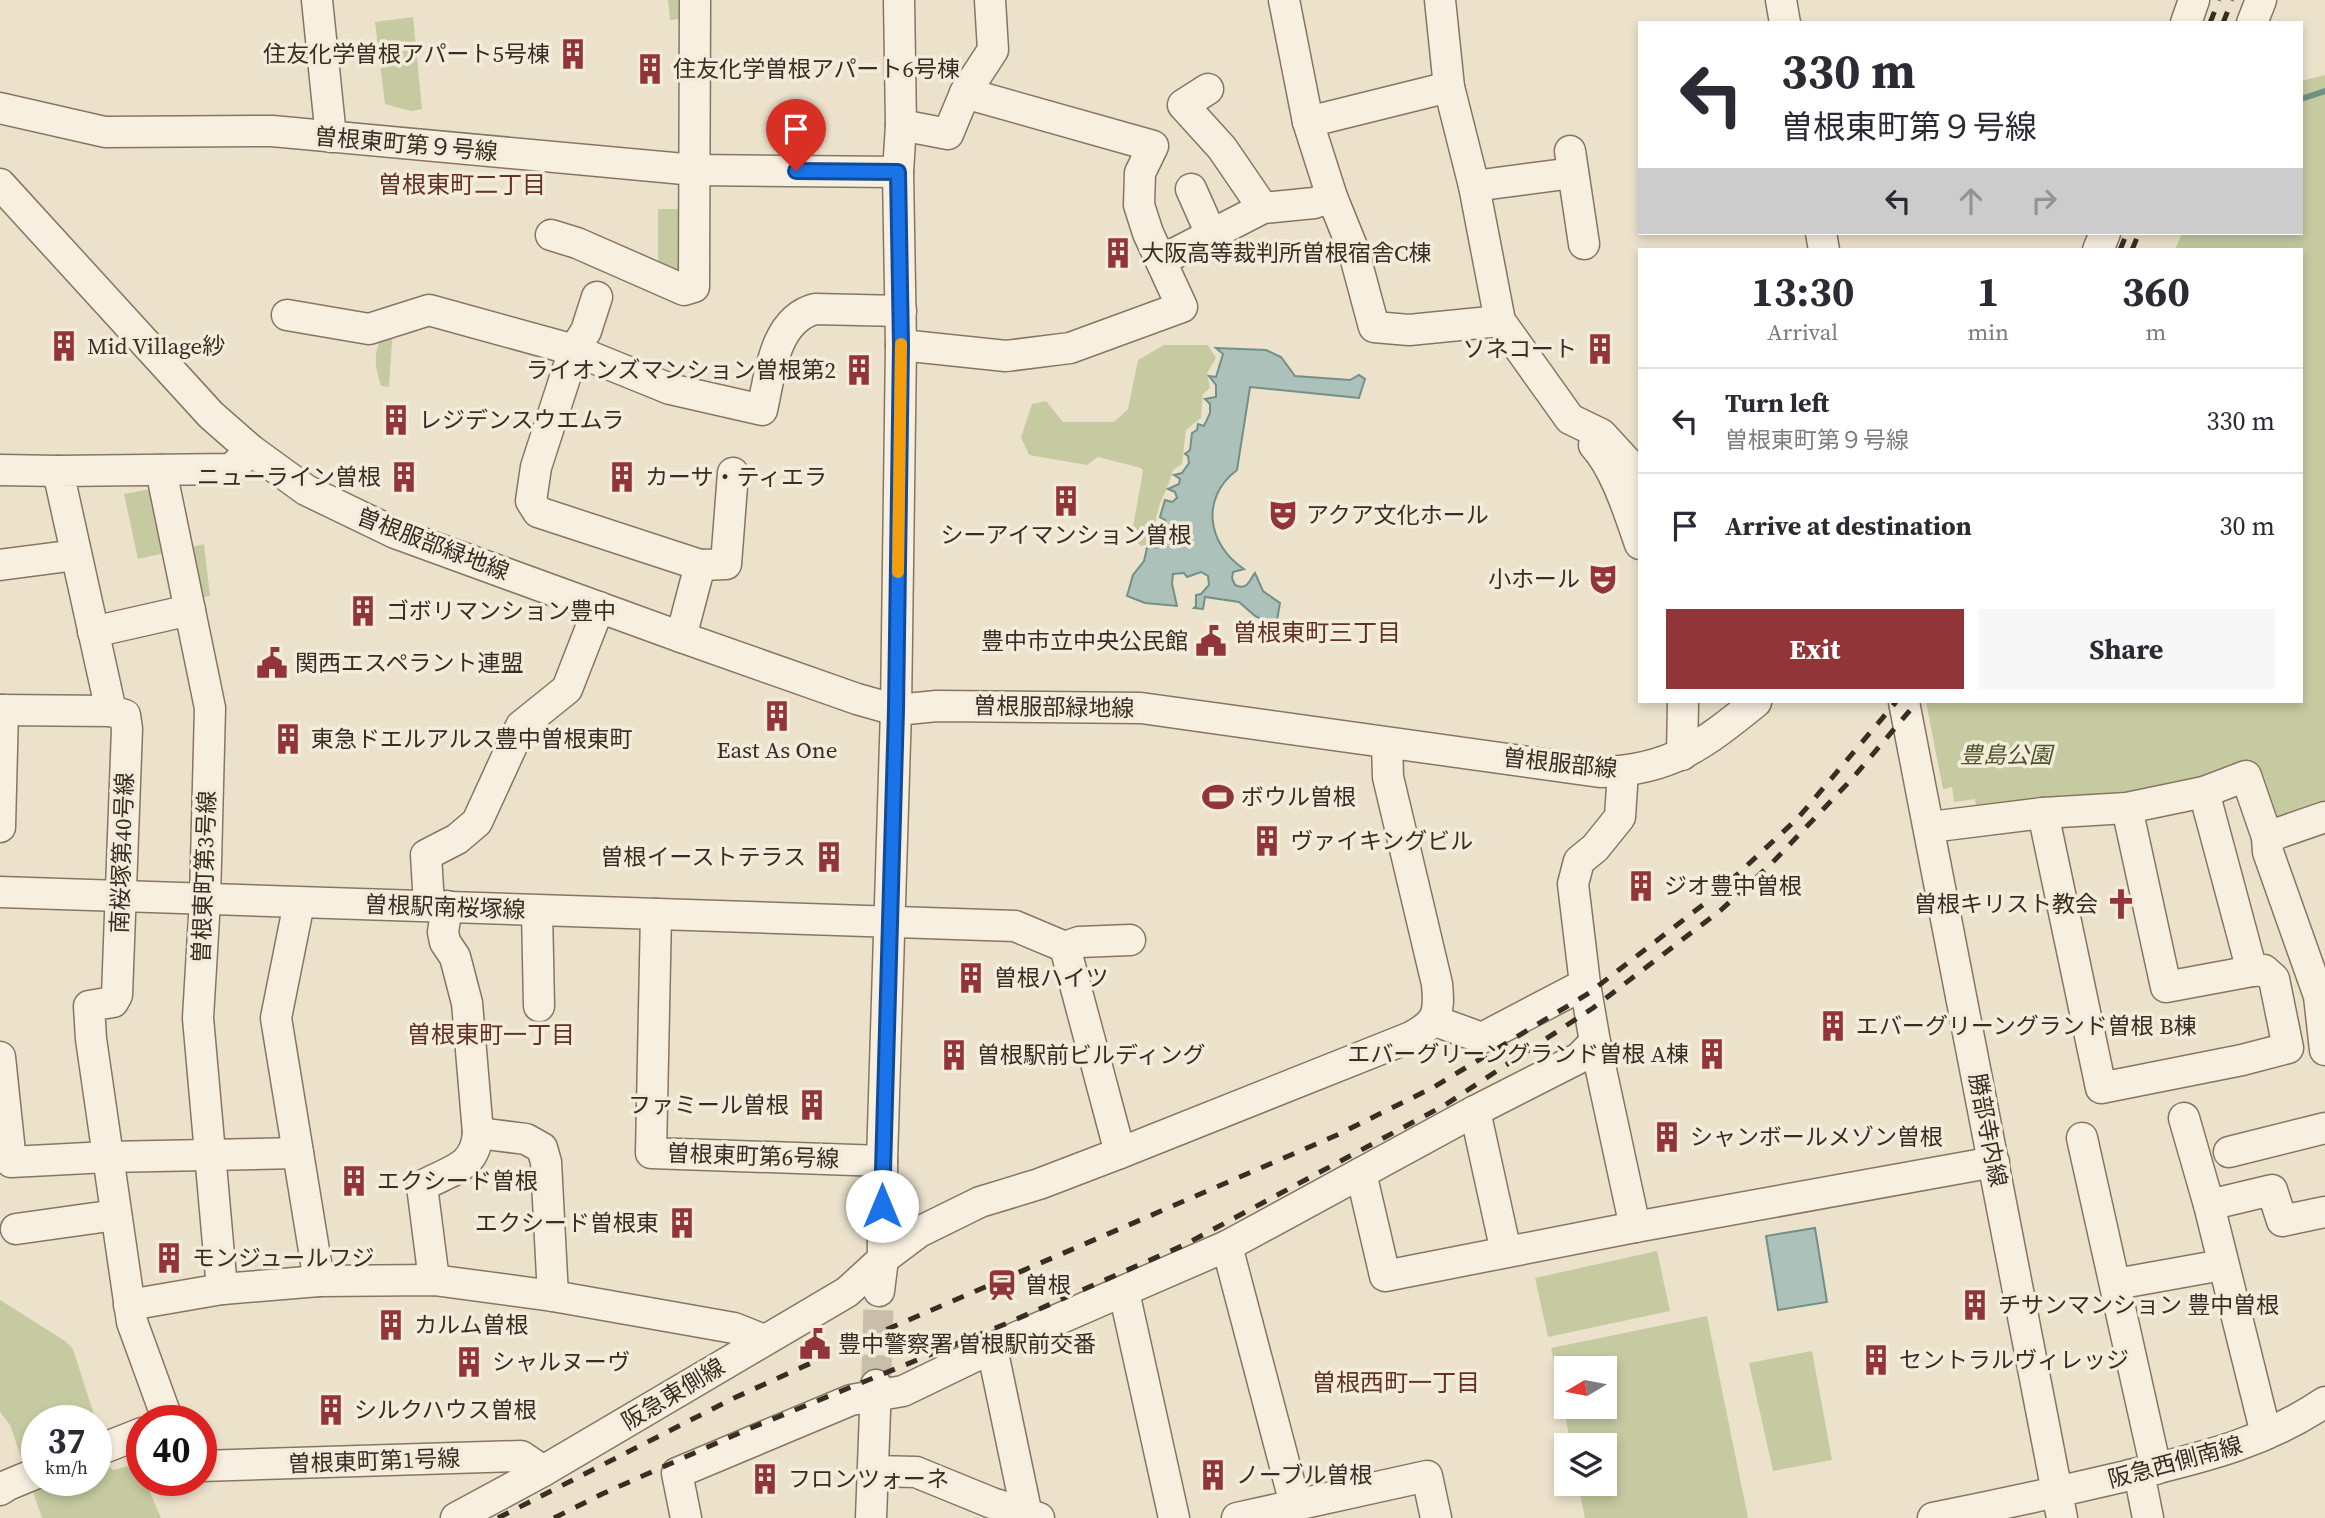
<!DOCTYPE html>
<meta charset="utf-8">
<style>
body{margin:0;font-family:"Source Serif 4","Noto Sans JP",serif;background:#f7f7f7;color:#2b2b33;height:100vh;display:flex;flex-direction:column;font-size:26px;white-space:nowrap}
*{box-sizing:border-box;margin:0}
p{font-size:23px;color:#7c7c81}
.icon{flex:none;width:38px;height:38px;fill:none;stroke:currentColor;stroke-width:2;stroke-linecap:round;stroke-linejoin:round}
.map{position:relative;flex:1;overflow:hidden}
.panel{position:absolute;left:1638px;top:248px;width:665px;height:455px;display:flex;flex-direction:column;background:#fff;border-radius:0px;box-shadow:0 4px 10px #0003}
.panel>*{flex:none}
.guide{position:absolute;left:1638px;top:21px;width:665px;height:214px;border-radius:0px;box-shadow:0 4px 10px #0003;background:#fff;color:#2b2b33;overflow:hidden}
.needle{width:46px;rotate:260deg}
.controls{position:absolute;left:1554px;top:1356px;display:grid;gap:14px}
.controls a{display:grid;place-items:center;width:63px;height:63px;border-radius:0px;background:#fff;box-shadow:0 4px 10px #0003;font-size:35px}
.speed{position:absolute;left:21px;top:1405px;display:flex;gap:14px;font-size:35px;font-weight:700;text-align:center}
.speed>*{display:grid;place-content:center;width:91px;height:91px;border-radius:50%;background:#fff;box-shadow:0 4px 10px #0003;line-height:1}
.speed small{font-size:18px;font-weight:400}
.speed .limit{border:10px solid #d22;background:#fff;color:#111}
.pin{position:absolute;display:grid;place-items:center;width:60px;height:60px;color:#fff;margin:-72px -30px;border-radius:50% 50% 50% 0;rotate:-45deg;box-shadow:0 0 7px #0007}
.pin .icon{rotate:45deg}
.me{position:absolute;width:77px;margin:-38px;rotate:0deg;stroke-linejoin:round;filter:drop-shadow(0 0 5px #0008)}
.turn{display:flex;align-items:center;gap:24px;height:147px;padding:0 28px;font-size:32px}
.turn .icon{width:91px;height:91px;stroke-width:2.5}
.turn b{display:block;font-size:49px;line-height:60px}
.lanes{display:flex;align-items:center;height:66px;padding:0 28px;background:#0003;justify-content:center;gap:35px;direction:ltr}
.lanes .off{opacity:.35}
.eta{display:flex;justify-content:space-evenly;align-items:center;height:119px;text-align:center}
.eta b{font-size:42px;font-weight:700;line-height:49px}
.cta{display:flex;gap:14px;margin-top:auto;padding:14px 28px}
.cta a{flex:1;height:80px;border-radius:0px;background:#923538;color:#fff;font-size:28px;font-weight:700;line-height:80px;text-align:center}
.cta a+a{background:#f7f7f7;color:#2b2b33}
ul{padding:0;list-style:none}
li{display:flex;align-items:center;gap:21px;height:105px;padding:0 28px;border-top:2px solid #e1e1e2}
li div{flex:1}
li b{display:block;font-size:26px}
li em{font-style:normal}
.map>svg:first-child{display:block}
</style>
<div class="map">
<svg width="2325" height="1518" viewBox="0 0 2325 1518">
<rect width="100%" height="100%" fill="#ece2cc"/>
<g fill="#c6caa0" fill-rule="evenodd">
<path d="M668,0H688V18L670,20Z"/>
<path d="M413,17L422,109L411,111L385,104L375,22Z"/>
<path d="M2325,75V806L2280,822L2272,819L2252,765L2151,796L1977,810L1975,799L1954,802L1952,787L1943,789L1926,702H2301V250H2175L2182,233H2301V81Z"/>
<path d="M658,209H687V276L658,268Z"/>
<path d="M393,327L389,387L381,386C373,361 372,344 393,327Z"/>
<path d="M1164,345H1208L1216,358L1207,373L1210,388L1203,394L1201,418L1186,430L1182,464L1173,470C1166,499 1151,507 1157,542L1141,546L1134,539L1132,532L1143,471L1141,468L1098,457L1087,465L1029,455L1021,437L1032,404L1046,401L1063,422H1114L1128,409L1138,360Z"/>
<path d="M156,488L169,552L138,559L124,494Z"/>
<path d="M204,544L210,596L199,598L188,548Z"/>
<path d="M1657,1251L1670,1311L1548,1337L1535,1278Z"/>
<path d="M0,1300L65,1341L73,1349L96,1421H37V1480H96V1421L108,1466L113,1470L133,1465L139,1467L142,1480L145,1481L161,1518H42L10,1425L0,1412Z"/>
<path d="M1707,1316L1748,1518H1585L1578,1484H1605V1446L1571,1445L1551,1348ZM1566,1368H1605V1407H1566Z"/>
<path d="M1812,1351L1832,1460L1773,1471L1749,1363Z"/>
</g>
<g fill="#abc1ba" stroke="#728f88" stroke-width="2">
<path d="M1216,348L1266,350L1281,357L1295,376L1350,380L1359,375L1365,379L1359,398L1250,387L1237,470C1200,498 1207,544 1244,569L1233,572L1232,578L1235,585C1248,591 1249,580 1255,573L1263,591L1280,603L1276,626L1255,616L1239,602L1205,597L1203,609L1194,608L1196,606V595L1201,594L1209,585L1208,576L1201,572L1187,577L1184,573L1173,574L1172,584L1177,606L1145,603L1127,596L1133,575L1144,561L1147,548L1160,547L1162,538L1158,533V528L1165,529V520L1160,517L1165,500L1172,502L1177,498L1175,492L1168,489L1179,484L1180,479L1174,475L1182,473L1189,463L1188,456L1185,454L1190,450L1192,433L1197,430L1198,424L1204,426L1210,413V404L1205,399L1216,397V385L1209,376L1216,377L1223,354Z"/>
<path d="M1815,1228L1827,1302L1778,1310L1766,1236Z"/>
</g>
<g fill="none" stroke-linecap="round" stroke-linejoin="round">
<path stroke="#728f88" stroke-width="6" d="M2301,99L2325,91"/>
<path stroke="#c8beaa" stroke-width="30" stroke-dasharray="30 15" stroke-linecap="butt" d="M876,1385L879,1291"/>
<defs>
<g id="minor">
<path d="M317,0L331,137"/>
<path d="M1284,0L1308,122L1332,197L1353,249L1374,327L1409,330L1500,321"/>
<path d="M1440,0L1449,87L1474,186L1500,321L1570,419L1601,434L1636,472L1640,481"/>
<path d="M1781,0L1785,23"/>
<path d="M2186,23L2194,0"/>
<path d="M2252,23L2261,0"/>
<path d="M1208,89L1183,105L1222,148L1263,208"/>
<path d="M0,108L105,132L272,131L695,170L898,172"/>
<path d="M1308,122L1449,87"/>
<path d="M901,125L948,134L965,93L993,50L990,0"/>
<path d="M1570,151L1584,244"/>
<path d="M0,184L211,415L251,450L306,490L395,533L681,637L857,699L896,710L937,706L1141,708L1600,772C1670,771 1704,744 1756,702"/>
<path d="M1474,186L1573,173"/>
<path d="M1191,189L1211,234"/>
<path d="M1821,233L1824,250"/>
<path d="M551,235L577,243L684,290L694,287L695,0"/>
<path d="M2098,250L2105,233"/>
<path d="M1162,260L1263,208L1314,203L1332,197"/>
<path d="M597,297L586,331L574,350L536,467L531,501L538,512L700,565L681,637"/>
<path d="M287,315L369,329L429,310L574,350L670,389L762,410C770,375 774,320 815,309L901,311"/>
<path d="M901,345L1006,356L1070,348L1182,307L1148,233L1139,205L1140,173L1153,146L965,93"/>
<path d="M1594,445C1616,469 1629,513 1640,544"/>
<path d="M0,470L58,471"/>
<path d="M161,470L210,708L205,900L198,1018L222,1289"/>
<path d="M0,565L76,555"/>
<path d="M700,565L726,564L733,473"/>
<path d="M93,632L190,610"/>
<path d="M1904,702L2062,1518"/>
<path d="M0,710L111,711L125,715L127,729L117,995L113,1002L89,1006L91,1039L132,1322L168,1421"/>
<path d="M111,711L58,471L231,469L251,450"/>
<path d="M1682,755L1683,702"/>
<path d="M1623,771L1620,817L1595,848L1579,861L1573,884L1585,984L1595,1042L1635,1227"/>
<path d="M2127,808L2166,987L2252,971"/>
<path d="M2043,813L2101,1088L2242,1060L2288,1048L2274,979L2264,970L2252,971L2204,792"/>
<path d="M0,827L3,710"/>
<path d="M1930,827L2043,813L2127,808L2204,792L2246,776L2267,837L2325,817"/>
<path d="M2267,837L2268,852L2319,996L2325,1050"/>
<path d="M0,892L1015,926L1065,947L1120,1153"/>
<path d="M299,903L276,1018L319,1281"/>
<path d="M429,905L426,855L457,839L477,822L521,726L567,689L599,607"/>
<path d="M537,911L539,1006"/>
<path d="M656,914L651,1153L882,1161"/>
<path d="M1065,947L1079,942L1130,940"/>
<path d="M1435,1021L1482,1038L1585,984"/>
<path d="M0,1057L11,1162L107,1157L298,1153"/>
<path d="M1475,1111L1506,1252"/>
<path d="M2184,1118L2209,1205L2266,1434"/>
<path d="M478,1133L526,1139L542,1148L546,1162L553,1296"/>
<path d="M2082,1138L2156,1469"/>
<path d="M2229,1152L2325,1128"/>
<path d="M1361,1173L1385,1276L1635,1227L1994,1162"/>
<path d="M2209,1205L2272,1190L2282,1221L2325,1212"/>
<path d="M16,1229L116,1215"/>
<path d="M1227,1246L1295,1504"/>
<path d="M434,1280L422,1186C450,1170 475,1169 478,1133L467,1003L455,957L445,942L443,932L447,906"/>
<path d="M2116,1284L2222,1265"/>
<path d="M879,1291L883,1259L882,1161L896,710L901,345L898,172L901,125L899,0"/>
<path d="M1124,1292L1174,1518"/>
<path d="M129,1305L222,1289L319,1281L434,1280L553,1296L734,1328L764,1340"/>
<path d="M992,1348L1027,1515"/>
<path d="M96,1451L142,1433"/>
<path d="M201,1466L521,1456L543,1471"/>
<path d="M873,1471L916,1472L992,1503L1039,1518"/>
<path d="M2139,1473L2148,1518"/>
<path d="M0,1490L8,1485L37,1473"/>
<path d="M456,1518L543,1471L847,1292L883,1259L919,1232L980,1202L1039,1184L1120,1153L1411,1037C1437,1023 1440,1014 1437,984L1388,777L1387,743"/>
<path d="M686,1518L677,1473L851,1400L903,1391L992,1348L1227,1246L1475,1111L1579,1058L1595,1042"/>
<path d="M871,1518L876,1385"/>
<path d="M1237,1518L1427,1476L1436,1518"/>
<path d="M1933,1518C1998,1505 2062,1491 2126,1476C2199,1458 2261,1445 2325,1402"/>
</g>
</defs>
<use href="#minor" stroke="#887561" stroke-width="33"/>
<use href="#minor" stroke="#f7efdf" stroke-width="30"/>
<g stroke="#3a2d23" stroke-width="5" stroke-dasharray="12 12" stroke-linecap="butt">
<path d="M2210,23L2219,0"/>
<path d="M2223,23L2232,0"/>
<path d="M2120,250L2127,233"/>
<path d="M2132,250L2139,233"/>
<path d="M498,1518L734,1398L853,1344L1337,1135L1434,1087L1589,993L1713,897L1798,818L1896,702"/>
<path d="M554,1518L602,1494L746,1430L1010,1322L1184,1245L1445,1105L1593,1008L1721,910L1771,864L1851,780L1917,702"/>
</g>
</g>
<g fill="none" stroke-linecap="round" stroke-linejoin="round">
<defs>
<path id="route" d="M796,171L898,172L901,345L896,710L882,1206"/>
</defs>
<use href="#route" stroke="#114b97" stroke-width="18"/>
<use href="#route" stroke="#1a73e8" stroke-width="12"/>
<path stroke="#f59e0b" stroke-width="12" d="M898,572L901,344"/>
</g>
<defs>
<symbol id="building-bare" viewBox="-9 -9 18 18"><path d="M-4-6H4V6H1V3H-1V6H-4ZM-2.5-4.3h1.7v1.8h-1.7ZM.8-4.3h1.7v1.8H.8ZM-2.5-1h1.7V.8h-1.7ZM.8-1h1.7V.8H.8Z" fill="#923538" stroke="#f4ecdb" stroke-width="2.5" paint-order="stroke"/></symbol>
<symbol id="theatre-bare" viewBox="-9 -9 18 18"><path d="M-5-5.5Q0-4 5-5.5V0Q5 5 0 6Q-5 5-5 0ZM-3.3-2.5H-1v1.5H-3.3ZM1-2.5H3.3v1.5H1ZM-2.8 1Q0 5.5 2.8 1Z" fill="#923538" stroke="#f4ecdb" stroke-width="2.5" paint-order="stroke"/></symbol>
<symbol id="civic-bare" viewBox="-9 -9 18 18"><path d="M-.6-6.5H3V-4.5H.6V-3L4-1V1h2V6H-6V1h2V-1L-.6-3ZM-1.2 2.5V6h2.4V2.5Z" fill="#923538" stroke="#f4ecdb" stroke-width="2.5" paint-order="stroke"/></symbol>
<symbol id="stadium-bare" viewBox="-9 -9 18 18"><path d="M0-5a6.5 5 0 1 0 0 10a6.5 5 0 1 0 0-10ZM-3.5-1.8h7v3.6h-7Z" fill="#923538" stroke="#f4ecdb" stroke-width="2.5" paint-order="stroke"/></symbol>
<symbol id="church-bare" viewBox="-9 -9 18 18"><path d="M-1.2-6h2.4v3.5h3.3v2.4h-3.3V6h-2.4V-.1h-3.3v-2.4h3.3Z" fill="#923538" stroke="#f4ecdb" stroke-width="2.5" paint-order="stroke"/></symbol>
<symbol id="station-bare" viewBox="-9 -9 18 18"><path d="M-3-6H3Q5-6 5-4V2Q5 4 3 4L4.5 6H3L1.5 4h-3L-3 6H-4.5L-3 4Q-5 4-5 2V-4Q-5-6-3-6ZM-3.5-4v3h7v-3ZM-3.5 1v1.5H-2V1ZM2 1v1.5H3.5V1Z" fill="#923538" stroke="#f4ecdb" stroke-width="2.5" paint-order="stroke"/></symbol>
</defs>
<g fill-rule="evenodd">
<use href="#building-bare" x="551" y="32" width="44" height="44"/>
<use href="#building-bare" x="628" y="47" width="44" height="44"/>
<use href="#building-bare" x="1096" y="231" width="44" height="44"/>
<use href="#building-bare" x="42" y="324" width="44" height="44"/>
<use href="#building-bare" x="1578" y="327" width="44" height="44"/>
<use href="#building-bare" x="837" y="348" width="44" height="44"/>
<use href="#building-bare" x="374" y="398" width="44" height="44"/>
<use href="#building-bare" x="382" y="455" width="44" height="44"/>
<use href="#building-bare" x="600" y="455" width="44" height="44"/>
<use href="#building-bare" x="1044" y="479" width="44" height="44"/>
<use href="#theatre-bare" x="1261" y="493" width="44" height="44"/>
<use href="#theatre-bare" x="1581" y="557" width="44" height="44"/>
<use href="#building-bare" x="341" y="589" width="44" height="44"/>
<use href="#civic-bare" x="1189" y="619" width="44" height="44"/>
<use href="#civic-bare" x="250" y="641" width="44" height="44"/>
<use href="#building-bare" x="755" y="694" width="44" height="44"/>
<use href="#building-bare" x="266" y="717" width="44" height="44"/>
<use href="#stadium-bare" x="1196" y="775" width="44" height="44"/>
<use href="#building-bare" x="1245" y="819" width="44" height="44"/>
<use href="#building-bare" x="807" y="835" width="44" height="44"/>
<use href="#building-bare" x="1619" y="864" width="44" height="44"/>
<use href="#church-bare" x="2099" y="882" width="44" height="44"/>
<use href="#building-bare" x="949" y="956" width="44" height="44"/>
<use href="#building-bare" x="1811" y="1004" width="44" height="44"/>
<use href="#building-bare" x="1690" y="1032" width="44" height="44"/>
<use href="#building-bare" x="932" y="1033" width="44" height="44"/>
<use href="#building-bare" x="790" y="1083" width="44" height="44"/>
<use href="#building-bare" x="1645" y="1115" width="44" height="44"/>
<use href="#building-bare" x="332" y="1159" width="44" height="44"/>
<use href="#building-bare" x="660" y="1201" width="44" height="44"/>
<use href="#building-bare" x="147" y="1236" width="44" height="44"/>
<use href="#station-bare" x="980" y="1263" width="44" height="44"/>
<use href="#building-bare" x="1953" y="1283" width="44" height="44"/>
<use href="#building-bare" x="369" y="1303" width="44" height="44"/>
<use href="#civic-bare" x="793" y="1322" width="44" height="44"/>
<use href="#building-bare" x="1854" y="1338" width="44" height="44"/>
<use href="#building-bare" x="447" y="1340" width="44" height="44"/>
<use href="#building-bare" x="309" y="1388" width="44" height="44"/>
<use href="#building-bare" x="1191" y="1453" width="44" height="44"/>
<use href="#building-bare" x="743" y="1457" width="44" height="44"/>
</g>
<g text-anchor="middle" dominant-baseline="central" stroke-width="7" stroke-linejoin="round" paint-order="stroke">
<g font-size="23" fill="#3a2d23" stroke="#f4ecdb" text-anchor="start">
<text x="550" y="54" text-anchor="end">住友化学曽根アパート5号棟</text>
<text x="673" y="69">住友化学曽根アパート6号棟</text>
<text x="1141" y="253">大阪高等裁判所曽根宿舎C棟</text>
<text x="87" y="346">Mid Village紗</text>
<text x="1577" y="349" text-anchor="end">ソネコート</text>
<text x="836" y="370" text-anchor="end">ライオンズマンション曽根第2</text>
<text x="419" y="420">レジデンスウエムラ</text>
<text x="381" y="477" text-anchor="end">ニューライン曽根</text>
<text x="645" y="477">カーサ・ティエラ</text>
<text x="1306" y="515">アクア文化ホール</text>
<text x="1066" y="535" text-anchor="middle">シーアイマンション曽根</text>
<text x="1580" y="579" text-anchor="end">小ホール</text>
<text x="386" y="611">ゴボリマンション豊中</text>
<text x="1188" y="641" text-anchor="end">豊中市立中央公民館</text>
<text x="295" y="663">関西エスペラント連盟</text>
<text x="311" y="739">東急ドエルアルス豊中曽根東町</text>
<text x="777" y="750" text-anchor="middle">East As One</text>
<text x="1241" y="797">ボウル曽根</text>
<text x="1290" y="841">ヴァイキングビル</text>
<text x="806" y="857" text-anchor="end">曽根イーストテラス</text>
<text x="1664" y="886">ジオ豊中曽根</text>
<text x="2098" y="904" text-anchor="end">曽根キリスト教会</text>
<text x="994" y="978">曽根ハイツ</text>
<text x="1856" y="1026">エバーグリーングランド曽根 B棟</text>
<text x="1689" y="1054" text-anchor="end">エバーグリーングランド曽根 A棟</text>
<text x="977" y="1055">曽根駅前ビルディング</text>
<text x="789" y="1105" text-anchor="end">ファミール曽根</text>
<text x="1690" y="1137">シャンボールメゾン曽根</text>
<text x="377" y="1181">エクシード曽根</text>
<text x="659" y="1223" text-anchor="end">エクシード曽根東</text>
<text x="192" y="1258">モンジュールフジ</text>
<text x="1025" y="1285">曽根</text>
<text x="1998" y="1305">チサンマンション 豊中曽根</text>
<text x="414" y="1325">カルム曽根</text>
<text x="838" y="1344">豊中警察署 曽根駅前交番</text>
<text x="1899" y="1360">セントラルヴィレッジ</text>
<text x="492" y="1362">シャルヌーヴ</text>
<text x="354" y="1410">シルクハウス曽根</text>
<text x="1236" y="1475">ノーブル曽根</text>
<text x="788" y="1479">フロンツォーネ</text>
</g>
<g font-size="23" fill="#3a2d23" stroke="#f4ecdb">
<text transform="translate(406 144) rotate(5)">曽根東町第９号線</text>
<text transform="translate(433 544) rotate(21)">曽根服部緑地線</text>
<text transform="translate(1054 707) rotate(1)">曽根服部緑地線</text>
<text transform="translate(1560 763) rotate(6)">曽根服部線</text>
<text transform="translate(122 853) rotate(-88)">南桜塚第40号線</text>
<text transform="translate(204 877) rotate(-88)">曽根東町第3号線</text>
<text transform="translate(445 907) rotate(2)">曽根駅南桜塚線</text>
<text transform="translate(1988 1130) rotate(79)">勝部寺内線</text>
<text transform="translate(753 1156) rotate(2)">曽根東町第6号線</text>
<text transform="translate(673 1394) rotate(-31)">阪急東側線</text>
<text transform="translate(374 1461) rotate(-2)">曽根東町第1号線</text>
<text transform="translate(2175 1462) rotate(-15)">阪急西側南線</text>
</g>
<g font-size="23" font-style="italic" fill="#4b552b" stroke="#f4ecdb">
<text x="2006" y="755">豊島公園</text>
</g>
<g font-size="24" fill="#633126" stroke="#f4ecdb">
<text x="462" y="184">曽根東町二丁目</text>
<text x="1317" y="632">曽根東町三丁目</text>
<text x="491" y="1034">曽根東町一丁目</text>
<text x="1396" y="1382">曽根西町一丁目</text>
</g>
</g>
</svg>
<div class="controls">
<a><svg class="needle" viewBox="-14 -14 28 28"><path d="M0-13l5 13h-10z" fill="#e53935"/><path d="M0 13l5-13h-10z" fill="#7c7c81"/></svg></a>
<a><svg class="icon" aria-label="layers" viewBox="0 0 24 24"><path d="M12 4l9 5-9 5-9-5zM3 14l9 5 9-5"/></svg></a>
</div>
<div class="speed"><div>37<small>km/h</small></div><div class="limit">40</div></div>
<div class="pin" style="left:796px;top:171px;background:#d93025"><svg class="icon" aria-label="arrive" viewBox="0 0 24 24"><path d="M6 21V4h12l-3 4 3 4H6"/></svg></div>
<svg class="me" style="left:882px;top:1206px" viewBox="-20 -20 40 40"><circle r="19" fill="#fff"/><path d="M0-13L10 11 0 6-10 11z" fill="#1a73e8"/></svg>
<div class="guide">
<div class="turn"><svg class="icon" aria-label="left" viewBox="0 0 24 24"><path d="M17 20v-9H6M10 6l-5 5 5 5"/></svg><div><b>330 m</b>曽根東町第９号線</div></div>
<div class="lanes"><svg class="icon" aria-label="left" viewBox="0 0 24 24"><path d="M17 20v-9H6M10 6l-5 5 5 5"/></svg><svg class="icon off" aria-label="ahead" viewBox="0 0 24 24"><path d="M12 20V5M6 11l6-6 6 6"/></svg><svg class="icon off" aria-label="right" viewBox="0 0 24 24"><path d="M7 20v-9h11M14 6l5 5-5 5"/></svg></div>
</div>
<section class="panel">
<div class="eta">
<div><b>13:30</b><p>Arrival</p></div>
<div><b>1</b><p>min</p></div>
<div><b>360</b><p>m</p></div>
</div>
<ul>
<li><svg class="icon" aria-label="left" viewBox="0 0 24 24"><path d="M17 20v-9H6M10 6l-5 5 5 5"/></svg><div><b>Turn left</b><p>曽根東町第９号線</p></div><em>330 m</em></li>
<li><svg class="icon" aria-label="arrive" viewBox="0 0 24 24"><path d="M6 21V4h12l-3 4 3 4H6"/></svg><div><b>Arrive at destination</b></div><em>30 m</em></li>
</ul>
<div class="cta"><a>Exit</a><a>Share</a></div>
</section>
</div>
